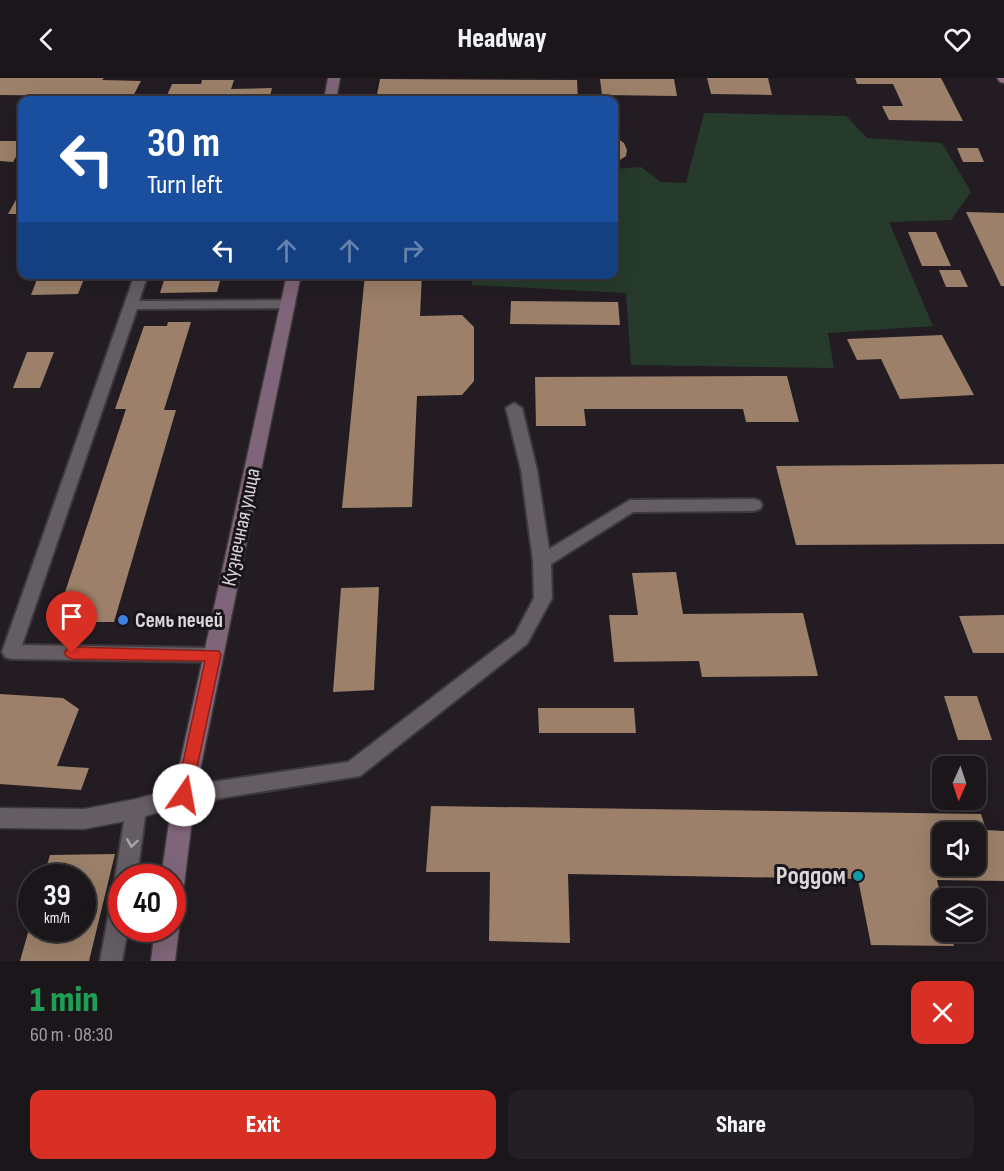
<!DOCTYPE html>
<meta charset="utf-8">
<style>
body{margin:0;font-family:"Sofia Sans Condensed",sans-serif;background:#231f23;color:#f1f3f6;height:100vh;display:flex;flex-direction:column;font-size:22px;white-space:nowrap}
*{box-sizing:border-box;margin:0}
p{font-size:20px;color:#9f9fa2}
.icon{flex:none;width:33px;height:33px;fill:none;stroke:currentColor;stroke-width:2;stroke-linecap:round;stroke-linejoin:round}
.map{position:relative;height:883px;overflow:hidden}
.drawer{display:flex;flex-direction:column;background:#1a161a;flex:1}
.drawer>*{flex:none}
.banner{position:absolute;left:18px;top:18px;width:600px;height:183px;border-radius:12px;box-shadow:0 6px 24px #0002,0 0 0 2px #383539;background:#1a4fa0;color:#fff;overflow:hidden}
.needle{width:39px;rotate:183deg}
.fabs{position:absolute;left:932px;top:678px;display:grid;gap:12px}
.fabs a{display:grid;place-items:center;width:54px;height:54px;border-radius:12px;background:#1a161a;box-shadow:0 6px 24px #0002,0 0 0 2px #383539;font-size:30px}
.speed{position:absolute;left:18px;top:786px;display:flex;gap:12px;font-size:30px;font-weight:700;text-align:center}
.speed>*{display:grid;place-content:center;width:78px;height:78px;border-radius:50%;background:#1a161a;box-shadow:0 6px 24px #0002,0 0 0 2px #383539;line-height:1}
.speed small{font-size:15px;font-weight:400}
.speed .limit{border:9px solid #d22;background:#fff;color:#111}
.pin{position:absolute;display:grid;place-items:center;width:51px;height:51px;color:#fff;margin:-62px -26px;border-radius:50% 50% 50% 0;rotate:-45deg;box-shadow:0 0 6px #0007}
.pin .icon{rotate:45deg}
.me{position:absolute;width:66px;margin:-33px;rotate:12deg;stroke-linejoin:round;filter:drop-shadow(0 0 4px #0008)}
.turn{display:flex;align-items:center;gap:21px;height:126px;padding:0 30px;font-size:27px}
.turn .icon{width:78px;height:78px;stroke-width:2.5}
.turn b{display:block;font-size:42px;line-height:51px}
.lanes{display:flex;align-items:center;height:57px;padding:0 30px;background:#0003;justify-content:center;gap:30px;direction:ltr}
.lanes .off{opacity:.35}
.round{display:grid;place-items:center;flex:none;width:63px;height:63px;border-radius:12px;background:#231f23}
.headline{display:flex;align-items:center;justify-content:space-between;height:102px;padding:0 30px}
h1{font-size:36px;font-weight:800;line-height:45px;color:#1e9e55}
.cta{display:flex;gap:12px;margin-top:auto;padding:12px 30px}
.cta a{flex:1;height:69px;border-radius:12px;background:#d93025;color:#fff;font-size:24px;font-weight:800;line-height:69px;text-align:center}
.cta a+a{background:#231f23;color:#f1f3f6}
header{display:flex;justify-content:space-between;align-items:center;height:78px;padding:0 30px;background:#1a161a;font-size:27px;font-weight:800}
.map>svg:first-child{display:block}
</style>
<header><svg class="icon" aria-label="back" viewBox="0 0 24 24"><path d="M15 5l-7 7 7 7"/></svg>Headway<svg class="icon" aria-label="heart" viewBox="0 0 24 24"><path d="M12 20l-8-8c-3-5 5-10 8-4 3-6 11-1 8 4z"/></svg></header>
<div class="map">
<svg width="1004" height="883" viewBox="0 0 1004 883">
<rect width="100%" height="100%" fill="#231d23"/>
<path fill="#263b2c" d="M704,35L846,38L867,60L942,65L971,114L951,142L889,144L933,248L828,255L834,290L631,287L626,215L472,207L471,197L614,196V91L641,89L661,104L686,105Z"/>
<g fill="#9c8069" fill-rule="evenodd">
<path d="M0,0H104L102,2L141,3L131,22H91L94,18L0,17Z"/>
<path d="M707,0H768L772,17L711,16Z"/>
<path d="M855,0H941L963,43L889,42L882,28H903L893,6H857Z"/>
<path d="M380,1L577,2L578,21L376,22Z"/>
<path d="M600,1H674L677,18L602,17Z"/>
<path d="M202,2H234L231,11L272,10L269,22H165L172,6H201Z"/>
<path d="M614,58L624,65L627,72L626,78L614,86Z"/>
<path d="M0,63H22V68L13,84L0,83Z"/>
<path d="M957,70H978L984,84H963Z"/>
<path d="M22,111V136H8Z"/>
<path d="M966,134L1004,135V208H1001Z"/>
<path d="M908,154H936L951,188H922Z"/>
<path d="M939,192H960L968,209H946Z"/>
<path d="M39,196H86L78,216L31,217Z"/>
<path d="M166,196H222L217,214L160,215Z"/>
<path d="M365,196H422L420,238L462,237L474,249V303L462,317L417,318L412,429L342,430Z"/>
<path d="M511,223L618,224L620,247L510,246Z"/>
<path d="M168,244H191L164,332H176L114,544H55L126,331H115L144,248H167Z"/>
<path d="M942,257L974,317L900,321L881,281L857,282L847,261Z"/>
<path d="M27,274H54L40,310H13Z"/>
<path d="M787,298L799,344H746L743,331H584L586,348H536L535,299Z"/>
<path d="M1004,386V466L796,467L776,388Z"/>
<path d="M676,494L683,536L803,535L818,598L702,599L699,583L614,584L609,537H638L632,495Z"/>
<path d="M379,509L374,612L333,614L341,510Z"/>
<path d="M1004,537V575H973L959,538Z"/>
<path d="M0,616L63,620L79,631L57,688L89,690L81,712L0,706Z"/>
<path d="M944,618H977L992,662H958Z"/>
<path d="M538,630H634L636,655H539Z"/>
<path d="M431,728L981,736L986,752L1004,753V803L937,802L942,822V854H950L954,868L871,867L858,801L568,796L570,865L489,863L490,794H426ZM942,754H975V788H942Z"/>
<path d="M115,776L89,883H20L31,844L32,850H82V800H43L50,777Z"/>
</g>
<g fill="none" stroke-linecap="round" stroke-linejoin="round">
<defs>
<g id="lane">
<path d="M135,196H148L139,223L288,222L295,226L288,230L137,231L22,567L214,570L220,572L223,577L220,582L214,584L11,581L5,579L2,574Z"/>
<path d="M514,325L522,330L537,392L549,471L630,422L754,421L760,423L762,427L760,431L754,433L633,434L551,486L552,520L527,566L360,698L184,726L177,723L174,717L177,711L184,708L348,684L515,556L534,520L533,483L521,392L506,330Z"/>
<path d="M136,722L143,725L146,731L137,800H122V808L115,800L126,731L129,725Z"/>
<path d="M122,813V850H128L122,883H100L111,823L114,816Z"/>
</g>
<path id="street" d="M184,708L192,710L195,717L192,724L136,741L84,751L0,750V730L84,731L136,721Z"/>
<g id="secondary">
<path d="M328,0H340L336,22H324Z"/>
<path d="M287,196H301L195,717L184,807L180,815L172,817V800H161L173,717Z"/>
<path d="M172,841L179,850L175,883H151L155,850H172Z"/>
</g>
<path id="primary" d="M997,0H1004V5L1000,4Z"/>
</defs>
<use href="#lane" stroke="#3d393d" stroke-width="4"/>
<use href="#street" stroke="#3d393d" stroke-width="3"/>
<use href="#secondary" stroke="#3d393d" stroke-width="3"/>
<use href="#primary" stroke="#3d393d" stroke-width="3"/>
<use href="#lane" fill="#645d64" fill-rule="evenodd"/>
<use href="#street" fill="#645d64" fill-rule="evenodd"/>
<use href="#secondary" fill="#7e6577" fill-rule="evenodd"/>
<use href="#primary" fill="#986d8a" fill-rule="evenodd"/>
</g>
<defs><path id="oneway-chevron" d="M-2-3.5L2.5 0L-2 3.5" fill="none" stroke-width="1.6" stroke-linecap="round" stroke-linejoin="round" transform="scale(1.5)"/></defs>
<use stroke="#aba6ab" href="#oneway-chevron" transform="translate(132 765) rotate(98)"/>
<path fill="#d93025" stroke="#8d1f18" stroke-width="1.5" d="M72,569L219,573L221,577L190,722L184,724L179,722L176,717L205,583L72,581L67,579L64,575L67,571Z"/>
<circle fill="#3f7fe0" stroke="#19141a" stroke-width="2" cx="123" cy="542" r="6"/>
<circle fill="#0f9aa8" stroke="#19141a" stroke-width="2" cx="858" cy="798" r="6"/>
<g text-anchor="middle" dominant-baseline="central" stroke-width="6" stroke-linejoin="round" paint-order="stroke">
<g font-size="21" fill="#dad6da" stroke="#19141a">
<text transform="translate(241 449) rotate(-78)">Кузнечная улица</text>
</g>
<g font-size="21" font-weight="bold" fill="#dad6da" stroke="#19141a" text-anchor="start">
<text x="135" y="542">Семь печей</text>
</g>
<g font-size="26" font-weight="bold" fill="#dad6da" stroke="#19141a" text-anchor="end">
<text x="846" y="798">Роддом</text>
</g>
</g>
</svg>
<div class="fabs">
<a><svg class="needle" viewBox="-14 -14 28 28"><path d="M0-13l5 13h-10z" fill="#e53935"/><path d="M0 13l5-13h-10z" fill="#9f9fa2"/></svg></a>
<a><svg class="icon" aria-label="sound" viewBox="0 0 24 24"><path d="M4 9h4l5-4v14l-5-4H4zM17 9q2 3 0 6"/></svg></a>
<a><svg class="icon" aria-label="layers" viewBox="0 0 24 24"><path d="M12 4l9 5-9 5-9-5zM3 14l9 5 9-5"/></svg></a>
</div>
<div class="speed"><div>39<small>km/h</small></div><div class="limit">40</div></div>
<div class="pin" style="left:72px;top:575px;background:#d93025"><svg class="icon" aria-label="arrive" viewBox="0 0 24 24"><path d="M6 21V4h12l-3 4 3 4H6"/></svg></div>
<svg class="me" style="left:184px;top:717px" viewBox="-20 -20 40 40"><circle r="19" fill="#fff"/><path d="M0-13L10 11 0 6-10 11z" fill="#d93025"/></svg>
<div class="banner">
<div class="turn"><svg class="icon" aria-label="left" viewBox="0 0 24 24"><path d="M17 20v-9H6M10 6l-5 5 5 5"/></svg><div><b>30 m</b>Turn left</div></div>
<div class="lanes"><svg class="icon" aria-label="left" viewBox="0 0 24 24"><path d="M17 20v-9H6M10 6l-5 5 5 5"/></svg><svg class="icon off" aria-label="ahead" viewBox="0 0 24 24"><path d="M12 20V5M6 11l6-6 6 6"/></svg><svg class="icon off" aria-label="ahead" viewBox="0 0 24 24"><path d="M12 20V5M6 11l6-6 6 6"/></svg><svg class="icon off" aria-label="right" viewBox="0 0 24 24"><path d="M7 20v-9h11M14 6l5 5-5 5"/></svg></div>
</div>
</div>
<section class="drawer">
<div class="headline"><div><h1>1 min</h1><p>60 m · 08:30</p></div><a class="round" style="background:#d93025;color:#fff"><svg class="icon" aria-label="close" viewBox="0 0 24 24"><path d="M6 6l12 12M18 6L6 18"/></svg></a></div>
<div class="cta"><a>Exit</a><a>Share</a></div>
</section>
